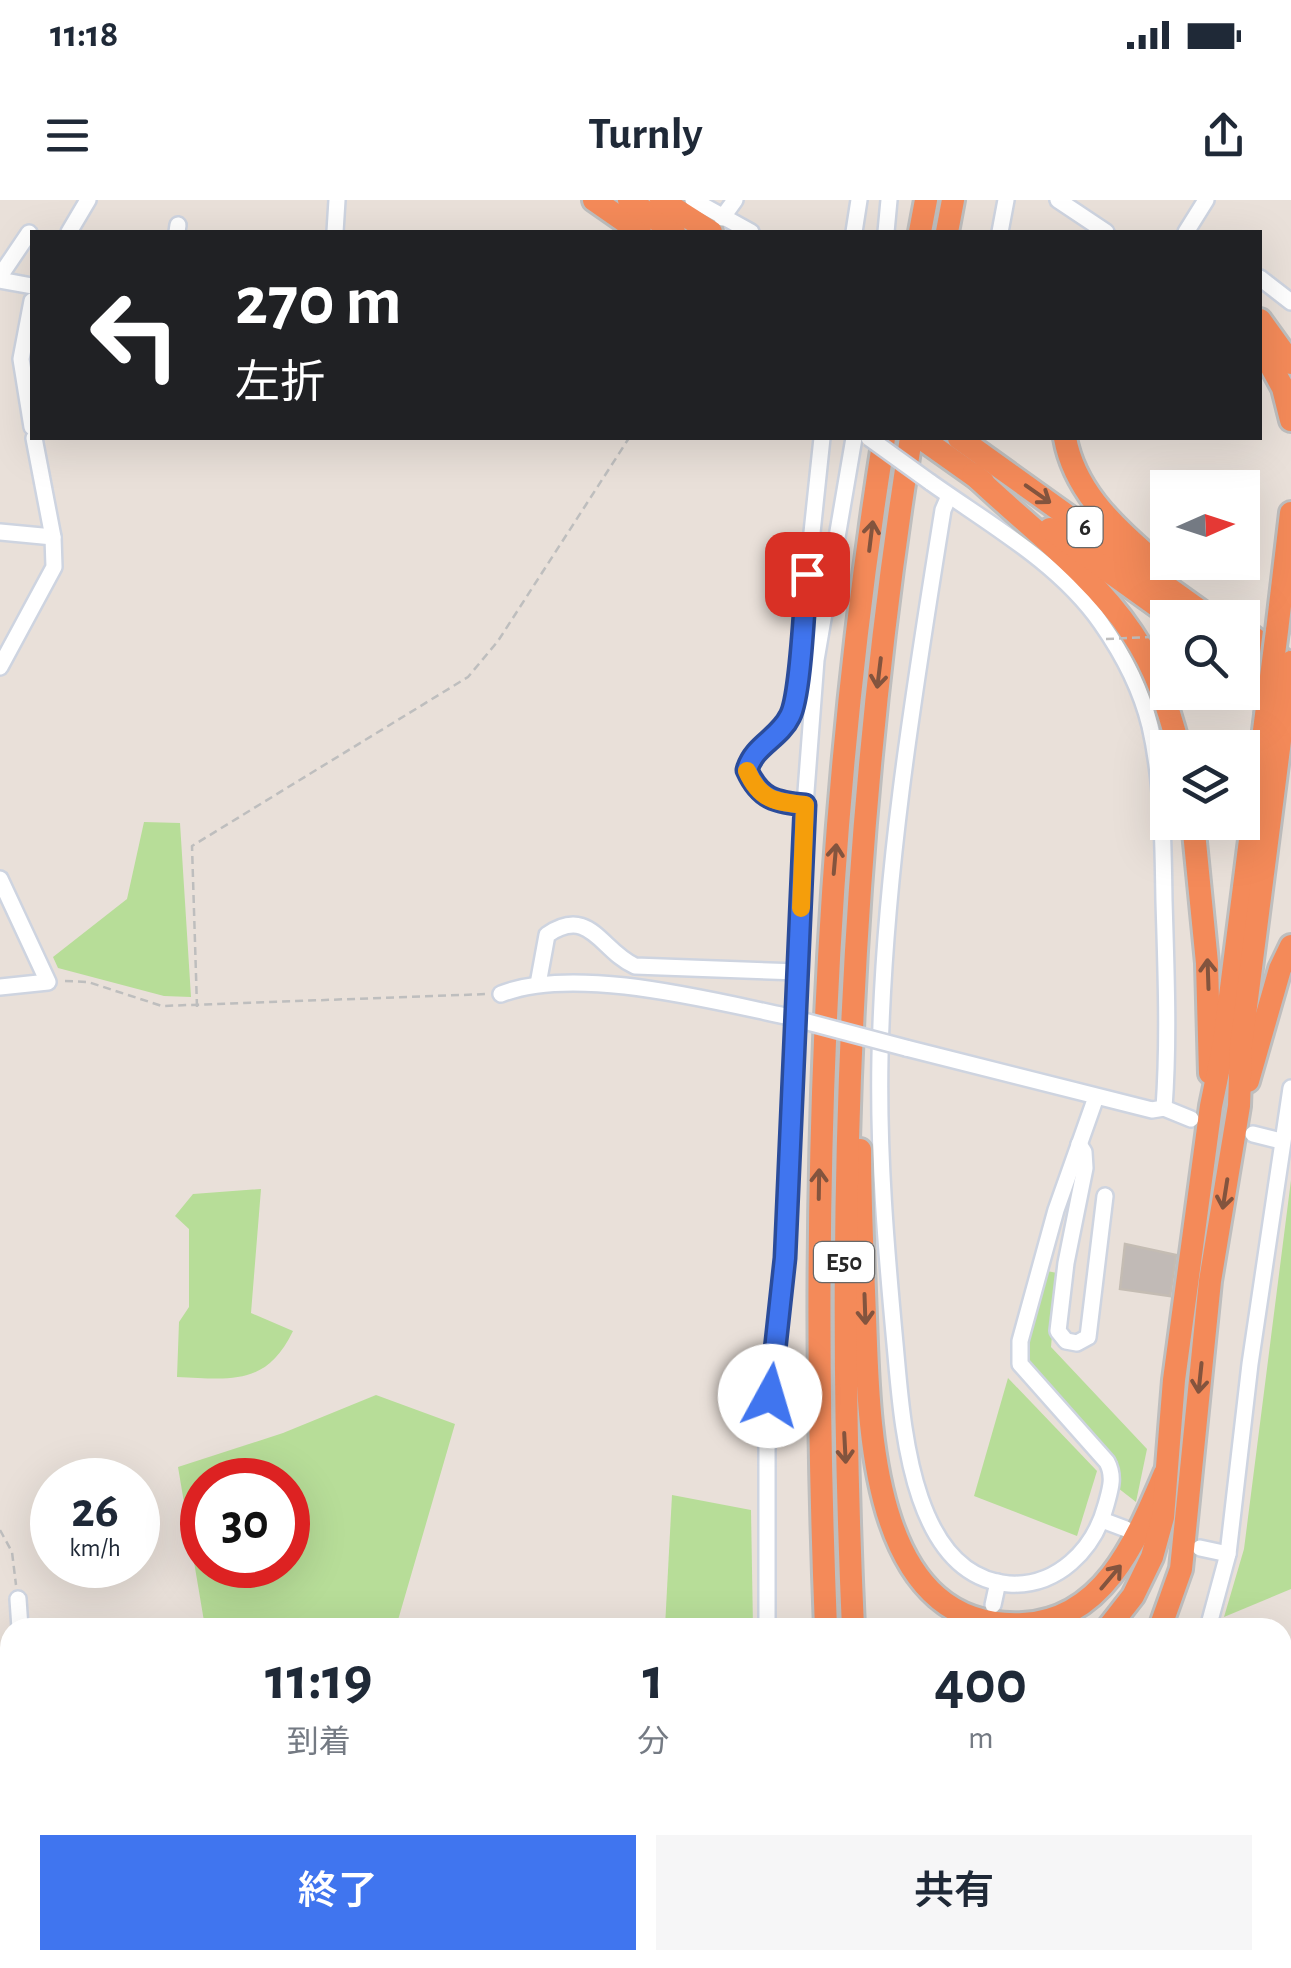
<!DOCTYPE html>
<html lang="ja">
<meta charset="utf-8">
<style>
body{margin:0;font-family:"Alegreya Sans","Noto Sans JP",sans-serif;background:#f6f6f7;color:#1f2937;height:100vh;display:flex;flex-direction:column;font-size:38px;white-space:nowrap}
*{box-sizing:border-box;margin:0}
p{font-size:32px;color:#747a83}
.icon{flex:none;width:55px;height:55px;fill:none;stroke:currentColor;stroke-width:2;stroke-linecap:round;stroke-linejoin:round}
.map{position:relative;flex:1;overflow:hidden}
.side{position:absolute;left:0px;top:1418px;width:1292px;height:352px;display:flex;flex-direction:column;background:#fff;border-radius:30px 30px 0 0;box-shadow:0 10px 40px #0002}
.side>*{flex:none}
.hud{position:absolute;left:30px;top:30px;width:1232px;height:210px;border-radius:0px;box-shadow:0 10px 40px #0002;background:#202124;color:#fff;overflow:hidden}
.needle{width:65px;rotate:87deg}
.fabs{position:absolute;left:1150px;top:270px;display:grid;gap:20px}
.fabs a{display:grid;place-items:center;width:110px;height:110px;border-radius:0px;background:#fff;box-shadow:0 10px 40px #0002;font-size:50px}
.speed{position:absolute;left:30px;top:1258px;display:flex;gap:20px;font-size:50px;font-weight:700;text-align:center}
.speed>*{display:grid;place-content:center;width:130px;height:130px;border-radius:50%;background:#fff;box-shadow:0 10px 40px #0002;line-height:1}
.speed small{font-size:25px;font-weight:400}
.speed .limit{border:15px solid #d22;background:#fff;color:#111}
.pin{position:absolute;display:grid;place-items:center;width:85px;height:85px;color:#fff;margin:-42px;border-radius:20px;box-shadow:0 5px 15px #0006}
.me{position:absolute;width:110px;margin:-55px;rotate:6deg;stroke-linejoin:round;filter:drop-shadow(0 0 8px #0008)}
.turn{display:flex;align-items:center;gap:35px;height:210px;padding:0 40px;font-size:45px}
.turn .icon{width:130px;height:130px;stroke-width:2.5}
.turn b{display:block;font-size:70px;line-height:85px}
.eta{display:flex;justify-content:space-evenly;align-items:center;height:170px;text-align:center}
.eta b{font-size:60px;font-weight:600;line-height:70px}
.action{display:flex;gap:20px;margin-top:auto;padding:20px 40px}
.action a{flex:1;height:115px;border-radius:0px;background:#4075ef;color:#fff;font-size:40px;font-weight:600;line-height:115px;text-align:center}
.action a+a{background:#f6f6f7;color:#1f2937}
.status{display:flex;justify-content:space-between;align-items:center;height:70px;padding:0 50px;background:#fff;direction:ltr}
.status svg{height:28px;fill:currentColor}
header{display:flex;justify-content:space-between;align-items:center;height:130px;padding:0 40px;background:#fff;font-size:45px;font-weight:600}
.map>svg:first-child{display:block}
</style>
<div class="status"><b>11:18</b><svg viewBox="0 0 49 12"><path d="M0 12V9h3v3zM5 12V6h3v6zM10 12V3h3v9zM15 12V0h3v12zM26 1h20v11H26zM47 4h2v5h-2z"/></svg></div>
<header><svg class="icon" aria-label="menu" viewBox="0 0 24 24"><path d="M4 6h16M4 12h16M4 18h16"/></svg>Turnly<svg class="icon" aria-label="share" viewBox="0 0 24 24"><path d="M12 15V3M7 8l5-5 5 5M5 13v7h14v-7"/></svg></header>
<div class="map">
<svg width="1291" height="1768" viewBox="0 0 1291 1768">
<rect width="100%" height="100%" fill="#e9e0d9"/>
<g fill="#b7dd98" fill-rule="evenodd">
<path d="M144,622L180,623L191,797L164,796L58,768L53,757L127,699Z"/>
<path d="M1291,980V1389L1224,1417L1244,1349Z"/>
<path d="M261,989L251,1113L293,1131C266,1187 230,1179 177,1177L179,1122L189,1107V1029L175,1016L193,994Z"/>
<path d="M1047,1071L1057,1073L1051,1147L1147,1249L1136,1302L1118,1288V1262L1032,1169L1027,1148Z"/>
<path d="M1008,1178L1097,1271L1077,1336L974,1296Z"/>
<path d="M376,1195L455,1224L396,1427H205L178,1267L283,1233ZM288,1280V1365H202V1280Z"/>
<path d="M672,1295L751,1310L753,1427H665Z"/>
</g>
<path fill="#c1bab6" stroke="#c4bcb3" stroke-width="2.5" d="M1125,1044L1176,1055L1170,1096L1120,1089Z"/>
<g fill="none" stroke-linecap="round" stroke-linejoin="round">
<defs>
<g id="minor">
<path d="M693,0L751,32"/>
<path d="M1058,0L1106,32"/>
<path d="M722,18L735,0"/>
<path d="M69,32L88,0"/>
<path d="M177,32L178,25"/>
<path d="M335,32L337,0"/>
<path d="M854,32L859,0"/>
<path d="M886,32L889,0"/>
<path d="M1000,32L1006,0"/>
<path d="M1186,32L1206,0"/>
<path d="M0,76L29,33"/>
<path d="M1260,78L1291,102"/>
<path d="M0,80L32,86"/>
<path d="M32,101L21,159L32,227"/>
<path d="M930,282C989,324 1059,363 1101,423C1122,453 1141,489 1150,526C1163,582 1163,643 1164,701C1166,770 1169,839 1164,908"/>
<path d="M949,296L943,310C914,491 884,673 880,857C878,954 886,1048 895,1144C902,1217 909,1376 1009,1384C1057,1387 1094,1350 1106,1305C1110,1290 1115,1277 1107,1262L1020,1164V1141L1056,1010L1096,897"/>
<path d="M0,332L53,337"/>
<path d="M0,467L54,367L53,337L34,238"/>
<path d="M805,605C775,602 760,599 747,570C754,546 779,534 793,512L822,238"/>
<path d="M0,679L48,782L0,787"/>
<path d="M538,784L547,735C590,705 601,751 635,766L799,772"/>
<path d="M501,794C574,765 709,800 785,816"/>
<path d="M906,848L1152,910L1164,908L1191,919"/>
<path d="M1253,934L1281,941"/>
<path d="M1079,944L1084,952L1085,968L1066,1063L1058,1131L1066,1141L1077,1143L1088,1137L1105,996"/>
<path d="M1102,1320L1126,1329"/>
<path d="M1200,1348L1228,1354"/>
<path d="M18,1399L20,1428"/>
<path d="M993,1405L998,1382"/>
<path d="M767,1428V1228L785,1058L805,605L816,460L854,238"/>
<path d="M1208,1428L1228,1354L1250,1164L1291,888"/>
<path d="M1282,1514L1291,1511"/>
<path d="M0,1562L10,1573"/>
<path d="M146,1760L151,1768"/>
<path d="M574,1760L581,1768"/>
<path d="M1261,1760L1262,1768"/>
<path d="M950,1768V1760"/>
</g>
<g id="highway">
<path d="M594,0L640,32"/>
<path d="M629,0L674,32"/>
<path d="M661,0L711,32"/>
<path d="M920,32L926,0"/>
<path d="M947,32L953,0"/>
<path d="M1260,120L1291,163"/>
<path d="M1260,146L1283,188L1291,220"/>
<path d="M921,238L983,282"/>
<path d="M959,238L1210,418"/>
<path d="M1065,238C1074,288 1110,323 1147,355"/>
<path d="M973,274C1026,325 1091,372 1132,433C1156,468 1168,507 1179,548"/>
<path d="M1050,329L1174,418"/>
<path d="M1242,429L1287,463"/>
<path d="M1277,431L1291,313"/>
<path d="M1242,466L1284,495"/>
<path d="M1193,622L1207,763L1210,873"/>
<path d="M1248,881L1280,769L1291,746"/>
<path d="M860,950C860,1006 863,1061 865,1117C869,1222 869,1432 1023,1424C1105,1420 1137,1338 1165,1273"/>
<path d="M826,1428C810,1030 821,631 884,238"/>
<path d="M853,1428C835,1029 848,632 911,238"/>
<path d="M1108,1428L1133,1396L1152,1357L1163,1317L1174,1180L1211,906L1224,843L1266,515"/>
<path d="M1160,1428L1181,1369L1210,1081L1239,906L1241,846L1282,525"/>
<path d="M623,1760L633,1768"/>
<path d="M855,1760L856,1768"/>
<path d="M881,1760L882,1768"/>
<path d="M911,1768V1760"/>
</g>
</defs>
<use href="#minor" stroke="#ced4e0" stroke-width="20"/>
<use href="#highway" stroke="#bebebe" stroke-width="28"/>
<g stroke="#bebebe" stroke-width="2.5" stroke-dasharray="8 5" stroke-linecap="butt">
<path d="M65,781L88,782L162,806L488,794"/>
<path d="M197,807L192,646L468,477L498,441L629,238"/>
<path d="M0,1330L12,1352L16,1385"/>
</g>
<use href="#minor" stroke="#fff" stroke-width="15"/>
<use href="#highway" stroke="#f48a59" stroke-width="22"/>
<defs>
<g id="minor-bridge">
<path d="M869,238L930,282"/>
<path d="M785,816L906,848"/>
</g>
<g id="highway-bridge">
<path d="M1266,515L1277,431"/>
<path d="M1282,525L1291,462"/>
</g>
</defs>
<use href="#minor-bridge" stroke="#ced4e0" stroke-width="20" stroke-linecap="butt"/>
<use href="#highway-bridge" stroke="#bebebe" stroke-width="28" stroke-linecap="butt"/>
<path stroke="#bebebe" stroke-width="2.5" stroke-dasharray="8 5" stroke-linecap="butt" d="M1106,439L1152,437"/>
<use href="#minor-bridge" stroke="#fff" stroke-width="15"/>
<use href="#highway-bridge" stroke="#f48a59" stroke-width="22"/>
</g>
<defs><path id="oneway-shaft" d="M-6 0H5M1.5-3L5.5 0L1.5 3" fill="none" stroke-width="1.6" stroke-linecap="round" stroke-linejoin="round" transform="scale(2.5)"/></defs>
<g stroke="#83543e">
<use href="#oneway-shaft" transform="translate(1038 294) rotate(35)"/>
<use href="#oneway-shaft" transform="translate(871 336) rotate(-83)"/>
<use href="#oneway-shaft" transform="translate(879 473) rotate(97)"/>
<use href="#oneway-shaft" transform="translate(835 659) rotate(-85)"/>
<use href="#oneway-shaft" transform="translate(1208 774) rotate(-92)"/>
<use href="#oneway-shaft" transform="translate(819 984) rotate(-89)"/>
<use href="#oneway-shaft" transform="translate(1225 994) rotate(99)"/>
<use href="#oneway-shaft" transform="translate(865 1109) rotate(88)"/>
<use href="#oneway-shaft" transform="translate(1200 1178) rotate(96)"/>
<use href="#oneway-shaft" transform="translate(845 1248) rotate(87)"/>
<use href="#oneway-shaft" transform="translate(1111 1377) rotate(-50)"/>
</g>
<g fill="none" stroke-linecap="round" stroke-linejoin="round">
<defs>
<path id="route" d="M770,1196L785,1058L805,605C775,602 760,599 747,570C754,545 779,539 790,516C801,495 804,403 807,374"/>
</defs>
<use href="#route" stroke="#2a4c9b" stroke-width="25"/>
<use href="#route" stroke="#4075ef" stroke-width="18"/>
<path stroke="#f59e0b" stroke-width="18" d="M747,571C760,600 775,602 805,605L801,708"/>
</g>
<g text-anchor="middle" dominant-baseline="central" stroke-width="8" stroke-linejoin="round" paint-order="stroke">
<g fill="#fff" stroke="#686868" stroke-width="2.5">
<rect x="1067.5" y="307" width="35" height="40" rx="8"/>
<rect x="814" y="1042" width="60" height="40" rx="8"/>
</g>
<g font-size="25" font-weight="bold" fill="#272727">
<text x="1085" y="327">6</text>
<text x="844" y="1062">E50</text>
</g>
</g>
</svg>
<div class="fabs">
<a><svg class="needle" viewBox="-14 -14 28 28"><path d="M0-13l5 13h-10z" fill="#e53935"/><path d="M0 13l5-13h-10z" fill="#747a83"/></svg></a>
<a><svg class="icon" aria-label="search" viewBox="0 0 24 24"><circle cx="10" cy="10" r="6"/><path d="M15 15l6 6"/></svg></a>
<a><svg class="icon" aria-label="layers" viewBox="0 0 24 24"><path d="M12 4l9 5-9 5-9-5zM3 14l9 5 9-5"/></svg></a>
</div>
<div class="speed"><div>26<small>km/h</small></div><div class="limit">30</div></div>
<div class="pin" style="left:807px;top:374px;background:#d93025"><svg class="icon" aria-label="arrive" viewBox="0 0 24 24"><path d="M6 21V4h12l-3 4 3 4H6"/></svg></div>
<svg class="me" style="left:770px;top:1196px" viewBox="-20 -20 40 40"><circle r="19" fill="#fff"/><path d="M0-13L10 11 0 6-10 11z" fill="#4075ef"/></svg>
<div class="hud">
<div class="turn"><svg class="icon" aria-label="left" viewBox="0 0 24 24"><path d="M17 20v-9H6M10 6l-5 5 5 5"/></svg><div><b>270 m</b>左折</div></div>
</div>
<section class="side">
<div class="eta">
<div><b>11:19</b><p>到着</p></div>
<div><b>1</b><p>分</p></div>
<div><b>400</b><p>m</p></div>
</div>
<div class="action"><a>終了</a><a>共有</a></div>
</section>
</div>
